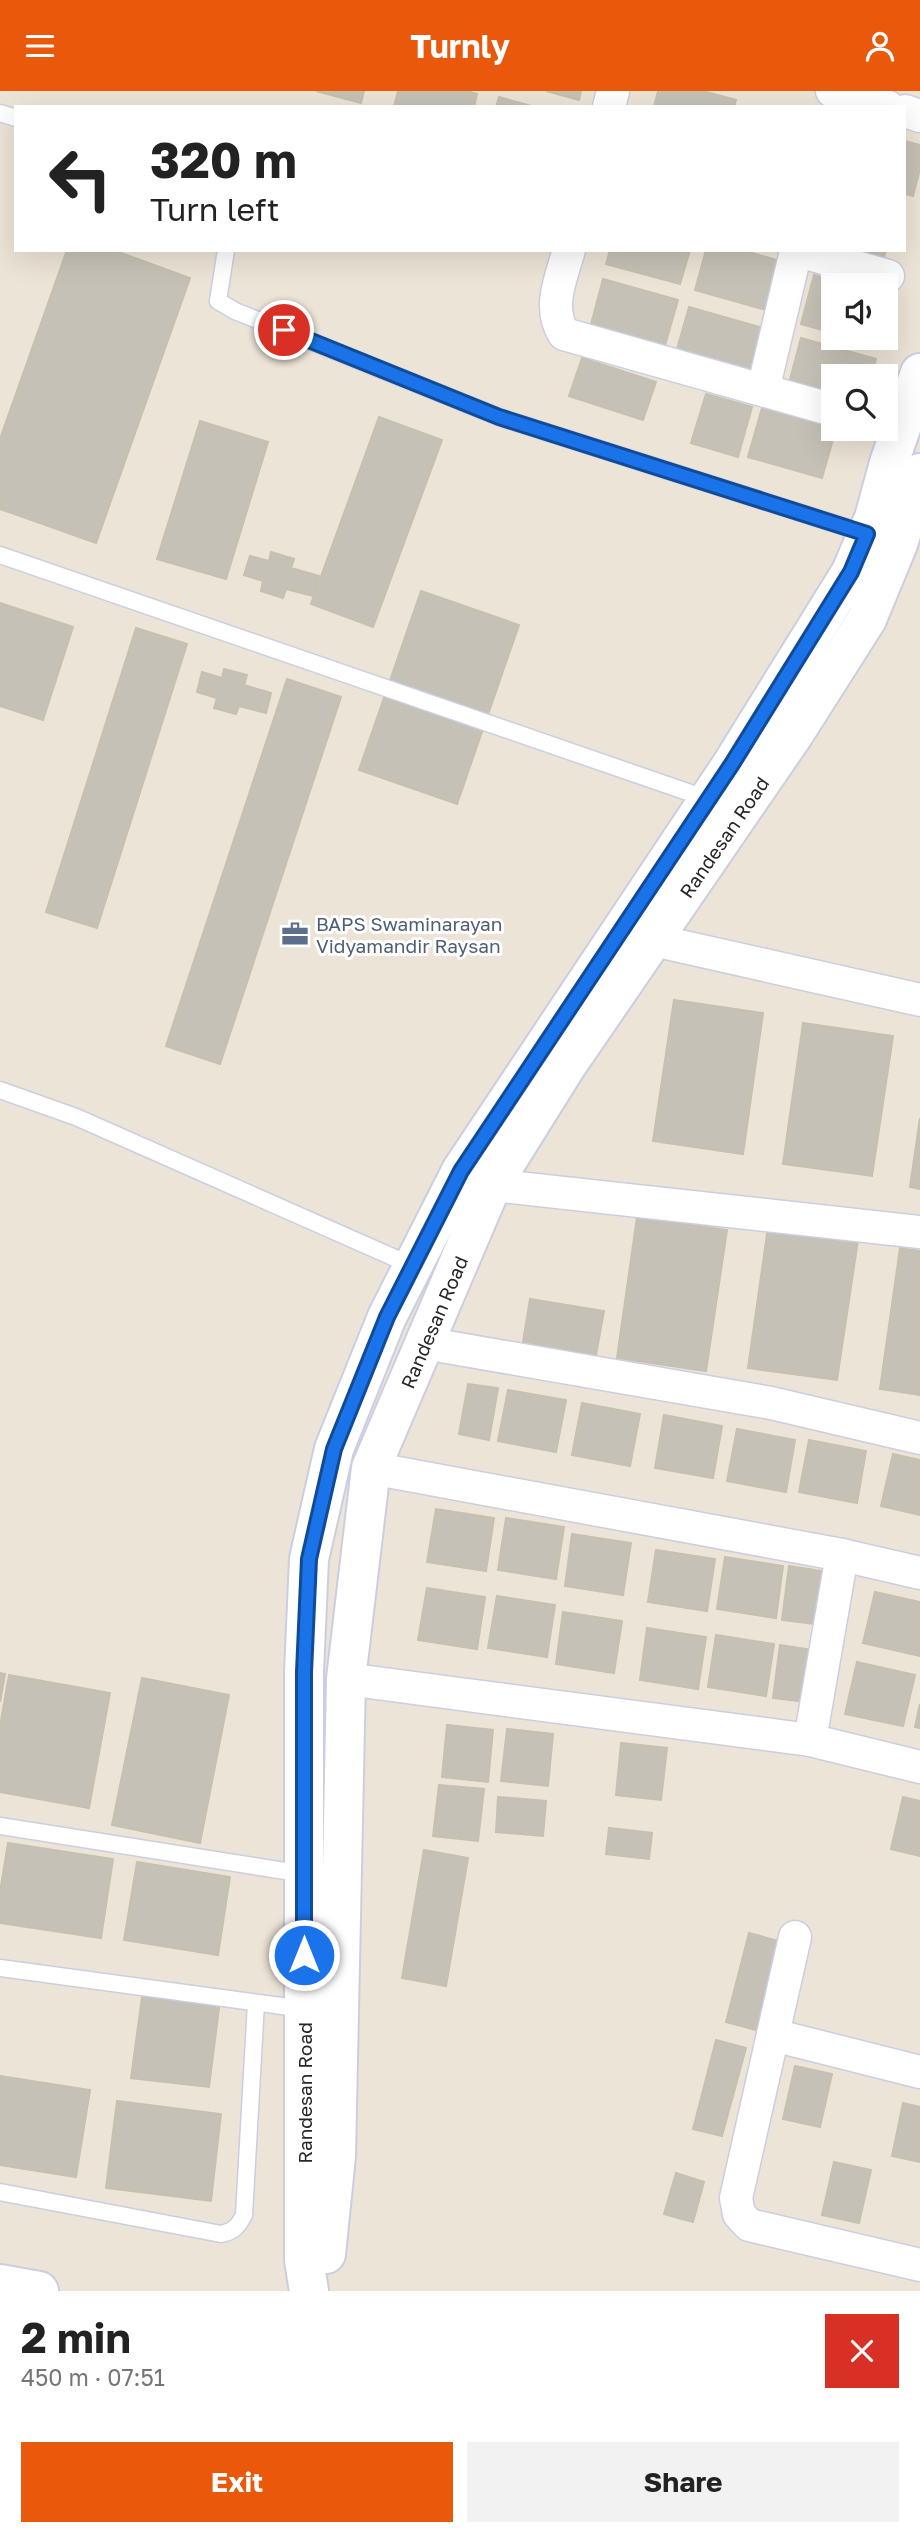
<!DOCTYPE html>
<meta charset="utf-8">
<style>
body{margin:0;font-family:"Golos Text",sans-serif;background:#f2f2f2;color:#222;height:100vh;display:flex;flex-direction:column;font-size:26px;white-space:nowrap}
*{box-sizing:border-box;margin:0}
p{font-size:23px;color:#767676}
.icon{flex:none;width:38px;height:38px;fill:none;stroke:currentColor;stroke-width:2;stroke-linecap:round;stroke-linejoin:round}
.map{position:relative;height:2200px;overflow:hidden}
.panel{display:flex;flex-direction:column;background:#fff;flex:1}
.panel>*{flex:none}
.top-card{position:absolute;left:14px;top:14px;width:892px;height:147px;border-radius:0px;box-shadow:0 7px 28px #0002;background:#fff;color:#222;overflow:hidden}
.tools{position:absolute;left:821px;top:182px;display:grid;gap:14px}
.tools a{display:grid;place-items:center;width:77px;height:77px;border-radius:0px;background:#fff;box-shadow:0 7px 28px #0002;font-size:35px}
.pin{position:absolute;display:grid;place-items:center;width:60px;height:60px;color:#fff;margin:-30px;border:4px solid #fff;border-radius:50%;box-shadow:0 2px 7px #0007}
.me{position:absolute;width:77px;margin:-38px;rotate:0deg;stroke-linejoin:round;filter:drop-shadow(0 0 5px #0008)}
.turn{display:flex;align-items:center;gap:24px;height:147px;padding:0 21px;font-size:32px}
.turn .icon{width:91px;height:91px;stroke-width:2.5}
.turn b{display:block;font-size:49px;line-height:60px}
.round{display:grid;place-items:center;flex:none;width:74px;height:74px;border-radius:0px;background:#f2f2f2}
.summary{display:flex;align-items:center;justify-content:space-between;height:119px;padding:0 21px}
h1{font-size:42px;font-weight:700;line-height:52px}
.action{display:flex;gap:14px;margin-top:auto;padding:14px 21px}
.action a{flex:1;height:80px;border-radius:0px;background:#ea580c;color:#fff;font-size:28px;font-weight:700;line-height:80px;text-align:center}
.action a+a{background:#f2f2f2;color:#222}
header{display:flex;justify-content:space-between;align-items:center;height:91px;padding:0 21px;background:#ea580c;color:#fff;font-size:32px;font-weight:700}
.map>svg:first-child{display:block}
</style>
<header><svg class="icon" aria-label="menu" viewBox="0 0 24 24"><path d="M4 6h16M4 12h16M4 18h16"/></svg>Turnly<svg class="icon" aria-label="person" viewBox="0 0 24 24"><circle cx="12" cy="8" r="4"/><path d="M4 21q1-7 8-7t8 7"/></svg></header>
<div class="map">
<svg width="920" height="2200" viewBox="0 0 920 2200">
<rect width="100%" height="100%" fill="#ece4d6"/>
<g fill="#c6c1b6" stroke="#c6c0b0" stroke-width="2">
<path d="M316,0H364L361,12Z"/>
<path d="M398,0H467L477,3L474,16H394Z"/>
<path d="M546,0H581L579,9Z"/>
<path d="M658,0H703L736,9L734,16H654Z"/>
<path d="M499,6L535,16H496Z"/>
<path d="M905,50L920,54V78L913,105L905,103Z"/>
<path d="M67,159H113L190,187L96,452L0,418V348Z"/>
<path d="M610,159H690L680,193L606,173Z"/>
<path d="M706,159H742L783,171L769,220L695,199Z"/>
<path d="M832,159H886L882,173Z"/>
<path d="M814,184L849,194H833V242L801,233Z"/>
<path d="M603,188L678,209L664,258L590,237Z"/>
<path d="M689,216L763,237L750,286L675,265Z"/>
<path d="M801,247L876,268L871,285H833V309L788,296Z"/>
<path d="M848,247H877L875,254Z"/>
<path d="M582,267L656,291L643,329L569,305Z"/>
<path d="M706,303L752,316L738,366L691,352Z"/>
<path d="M762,317L836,338L822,387L748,366Z"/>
<path d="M379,326L442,349L373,536L311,513Z"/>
<path d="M200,330L268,351L226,488L157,468Z"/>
<path d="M271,461L294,468L291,477L319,485L313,505L286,498L283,507L261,500L263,490L244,484L250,465L269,470Z"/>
<path d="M421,500L519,534L457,713L359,679Z"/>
<path d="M0,512L73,536L43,629L0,615Z"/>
<path d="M136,537L187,553L97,837L46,821Z"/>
<path d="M224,578L247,584L244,594L271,602L266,622L239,615L236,623L214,617L217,607L197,601L202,581L222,587Z"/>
<path d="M287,588L341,606L220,973L166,955Z"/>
<path d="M674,909L763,922L743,1063L653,1050Z"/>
<path d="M803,932L893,945L872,1085L783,1073Z"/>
<path d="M920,1027V1098L910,1096Z"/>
<path d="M637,1126L727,1139L706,1280L617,1267Z"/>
<path d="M768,1136L858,1149L837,1289L748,1277Z"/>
<path d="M900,1157L920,1160V1304L880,1298Z"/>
<path d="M530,1208L604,1220L595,1269L522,1257Z"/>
<path d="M468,1293L498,1297L489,1349L459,1343Z"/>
<path d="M508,1299L566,1309L556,1361L498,1350Z"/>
<path d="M582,1312L640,1323L630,1375L572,1364Z"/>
<path d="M664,1324L722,1335L713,1387L655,1377Z"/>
<path d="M737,1338L795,1349L786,1401L727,1390Z"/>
<path d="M809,1349L866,1360L857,1412L799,1401Z"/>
<path d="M893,1363L920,1369V1424L881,1415Z"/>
<path d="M436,1418L494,1427L486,1480L427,1471Z"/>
<path d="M506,1427L564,1436L556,1488L498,1479Z"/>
<path d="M572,1443L631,1452L623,1504L565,1495Z"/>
<path d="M656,1459L715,1468L707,1520L648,1511Z"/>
<path d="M725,1466L783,1475L776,1527L717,1518Z"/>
<path d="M789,1475L822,1480L814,1533L782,1529Z"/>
<path d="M427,1497L485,1506L477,1558L418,1549Z"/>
<path d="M875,1501L920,1511V1565L863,1552Z"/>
<path d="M497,1505L555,1514L547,1566L488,1557Z"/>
<path d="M563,1521L622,1530L614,1582L556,1573Z"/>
<path d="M647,1537L706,1546L698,1598L640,1589Z"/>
<path d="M716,1544L774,1553L766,1605L708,1596Z"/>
<path d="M780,1554L813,1559L805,1611L773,1607Z"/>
<path d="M857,1571L915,1584L903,1635L845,1623Z"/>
<path d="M0,1582L5,1583L0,1611Z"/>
<path d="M9,1584L110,1602L89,1717L0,1701V1635Z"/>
<path d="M142,1587L229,1604L200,1752L112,1734Z"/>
<path d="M920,1613V1637L915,1636Z"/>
<path d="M447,1634L493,1639L488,1691L442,1686Z"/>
<path d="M507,1638L553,1643L548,1695L501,1690Z"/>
<path d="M621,1652L667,1657L661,1709L616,1704Z"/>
<path d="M439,1694L484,1698L478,1750L433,1745Z"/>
<path d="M498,1706L546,1710L543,1745L496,1741Z"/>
<path d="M903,1706L920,1710V1765L891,1758Z"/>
<path d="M609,1737L652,1742L649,1768L606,1763Z"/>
<path d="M8,1752L113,1768L101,1847L0,1832V1801Z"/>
<path d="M424,1759L468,1767L446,1895L402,1887Z"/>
<path d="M137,1771L230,1786L218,1864L124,1849Z"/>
<path d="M749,1842L778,1850L756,1939L726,1931Z"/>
<path d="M143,1899L220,1909L209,1996L131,1987Z"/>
<path d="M716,1949L746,1957L722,2045L693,2038Z"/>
<path d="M795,1975L832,1983L820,2036L783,2028Z"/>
<path d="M0,1985L90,1999L76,2086L0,2074Z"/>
<path d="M117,2010L221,2023L211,2110L106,2097Z"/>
<path d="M903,2012L920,2016V2071L892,2065Z"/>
<path d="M834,2071L871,2079L859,2132L822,2124Z"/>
<path d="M676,2082L704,2091L693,2131L664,2123Z"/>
</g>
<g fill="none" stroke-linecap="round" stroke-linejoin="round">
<defs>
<g id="lane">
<path d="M0,22L16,27"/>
<path d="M226,159L218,210L235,220L499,326L867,443"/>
<path d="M0,464L708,708"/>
<path d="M0,999L76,1026L413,1175"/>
<path d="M0,1735L304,1783"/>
<path d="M0,1877L304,1918"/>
<path d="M0,2101L221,2143C235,2140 238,2135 244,2124L256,1912"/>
</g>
<g id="street">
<path d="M832,0L888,16"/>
<path d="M609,16L613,0"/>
<path d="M905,20L920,25"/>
<path d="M569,159C561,187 547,217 564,243L833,319"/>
<path d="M795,159L888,185"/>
<path d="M763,299L796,160"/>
<path d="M653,849L920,909"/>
<path d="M492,1094L920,1141"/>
<path d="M424,1252L771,1312L920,1347"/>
<path d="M371,1377L842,1464L920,1482"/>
<path d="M346,1588L810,1649L920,1676"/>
<path d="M810,1649L842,1464"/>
<path d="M795,1846L736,2107L739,2123L749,2134L920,2174"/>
<path d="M773,1944L920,1981"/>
</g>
<g id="secondary">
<path id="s1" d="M326,2163L336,2065L346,1588L371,1377L492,1094L567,974L794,643L867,528L898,453L920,382"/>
<path d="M0,2193L39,2200"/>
<path d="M309,2200L304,2169V1581L309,1468L334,1358L387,1226L461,1080L732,673L851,481L874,427L889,372L920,282"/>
</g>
</defs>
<use href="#lane" stroke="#cbcee2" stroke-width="19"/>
<use href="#street" stroke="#cbcee2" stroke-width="35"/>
<use href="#secondary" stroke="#cbcee2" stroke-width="42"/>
<use href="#lane" stroke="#fff" stroke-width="16"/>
<use href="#street" stroke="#fff" stroke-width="32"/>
<use href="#secondary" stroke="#fff" stroke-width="38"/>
</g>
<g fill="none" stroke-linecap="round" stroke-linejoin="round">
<defs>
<path id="route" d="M284,239L499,326L867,443L851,481L732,673L461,1080L387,1226L334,1358L309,1468L304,1581V1864"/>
</defs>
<use href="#route" stroke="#114b97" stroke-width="18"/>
<use href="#route" stroke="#1a73e8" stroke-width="12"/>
</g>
<defs>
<symbol id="office-bare" viewBox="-9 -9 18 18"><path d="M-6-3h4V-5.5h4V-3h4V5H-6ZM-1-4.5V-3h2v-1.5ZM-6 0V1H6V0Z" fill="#5c6f8a" stroke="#fff" stroke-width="2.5" paint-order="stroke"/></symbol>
</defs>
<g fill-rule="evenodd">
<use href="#office-bare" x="276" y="824" width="38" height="38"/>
</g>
<g text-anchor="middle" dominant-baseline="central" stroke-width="6" stroke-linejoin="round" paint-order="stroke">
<g font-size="19" fill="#272727" stroke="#fff">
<text stroke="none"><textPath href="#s1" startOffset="1514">Randesan Road</textPath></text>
<text stroke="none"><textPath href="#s1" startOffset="947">Randesan Road</textPath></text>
<text transform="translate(304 2002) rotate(-90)">Randesan Road</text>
</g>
<g font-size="19" fill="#4e5e75" stroke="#fff" text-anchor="start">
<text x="316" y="832">BAPS Swaminarayan<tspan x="316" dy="22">Vidyamandir Raysan</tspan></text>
</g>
</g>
</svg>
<div class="tools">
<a><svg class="icon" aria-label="sound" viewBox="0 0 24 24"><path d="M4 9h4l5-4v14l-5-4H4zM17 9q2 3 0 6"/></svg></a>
<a><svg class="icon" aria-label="search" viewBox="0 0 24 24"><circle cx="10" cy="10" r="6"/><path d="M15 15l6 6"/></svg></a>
</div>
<div class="pin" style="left:284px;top:239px;background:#d93025"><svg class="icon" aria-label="arrive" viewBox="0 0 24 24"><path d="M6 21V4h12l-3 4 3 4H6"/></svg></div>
<svg class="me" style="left:304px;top:1864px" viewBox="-20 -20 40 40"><circle r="17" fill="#1a73e8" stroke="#fff" stroke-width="3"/><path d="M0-11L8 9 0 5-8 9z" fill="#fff"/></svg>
<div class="top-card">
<div class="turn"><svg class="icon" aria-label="left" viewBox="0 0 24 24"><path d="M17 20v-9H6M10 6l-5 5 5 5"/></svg><div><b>320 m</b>Turn left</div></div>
</div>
</div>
<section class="panel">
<div class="summary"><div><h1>2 min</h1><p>450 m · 07:51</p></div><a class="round" style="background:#d93025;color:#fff"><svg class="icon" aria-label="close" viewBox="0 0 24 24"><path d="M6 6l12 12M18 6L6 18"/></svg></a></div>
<div class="action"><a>Exit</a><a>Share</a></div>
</section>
